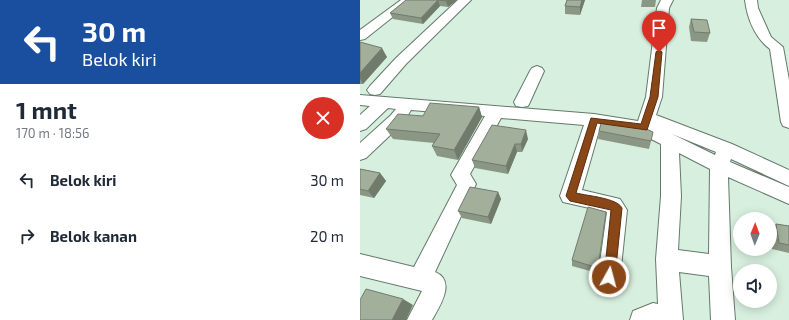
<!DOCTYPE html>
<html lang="id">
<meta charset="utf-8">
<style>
body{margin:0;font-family:"Exo 2",sans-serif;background:#f2f2f3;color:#1f2937;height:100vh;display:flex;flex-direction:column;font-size:15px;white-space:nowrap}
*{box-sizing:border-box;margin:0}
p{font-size:13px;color:#747a83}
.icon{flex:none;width:22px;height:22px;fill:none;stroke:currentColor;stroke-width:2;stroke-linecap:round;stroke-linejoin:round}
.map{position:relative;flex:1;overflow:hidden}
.panel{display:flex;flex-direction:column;background:#fff;width:360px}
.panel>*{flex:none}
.guide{background:#1a4fa0;color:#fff;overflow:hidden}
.needle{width:26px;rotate:1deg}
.buttons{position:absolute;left:373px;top:212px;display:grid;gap:8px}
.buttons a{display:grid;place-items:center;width:44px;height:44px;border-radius:50%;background:#fff;box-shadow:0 2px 10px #0003;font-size:20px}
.pin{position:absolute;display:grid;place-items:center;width:34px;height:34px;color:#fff;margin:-41px -17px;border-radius:50% 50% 50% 0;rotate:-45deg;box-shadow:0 0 4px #0007}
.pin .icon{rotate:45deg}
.me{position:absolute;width:44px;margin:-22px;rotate:7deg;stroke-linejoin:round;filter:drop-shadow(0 0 3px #0008)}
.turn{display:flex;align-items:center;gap:14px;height:84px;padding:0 16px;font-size:18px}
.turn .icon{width:52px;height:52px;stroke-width:2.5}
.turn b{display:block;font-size:28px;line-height:34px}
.round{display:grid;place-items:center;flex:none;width:42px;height:42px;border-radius:21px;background:#f2f2f3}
.headline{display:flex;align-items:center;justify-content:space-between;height:68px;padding:0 16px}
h1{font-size:24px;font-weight:700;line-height:30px}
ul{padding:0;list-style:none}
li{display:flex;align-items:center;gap:12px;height:56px;padding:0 16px}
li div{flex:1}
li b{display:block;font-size:15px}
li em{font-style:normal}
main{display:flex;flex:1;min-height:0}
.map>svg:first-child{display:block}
</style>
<main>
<section class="panel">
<div class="guide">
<div class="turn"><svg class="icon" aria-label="left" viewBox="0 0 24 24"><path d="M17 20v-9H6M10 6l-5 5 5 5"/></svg><div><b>30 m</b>Belok kiri</div></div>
</div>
<div class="headline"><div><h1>1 mnt</h1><p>170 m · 18:56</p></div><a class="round" style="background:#d93025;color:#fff"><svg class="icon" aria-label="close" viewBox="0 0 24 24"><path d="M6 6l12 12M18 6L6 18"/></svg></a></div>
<ul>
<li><svg class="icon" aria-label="left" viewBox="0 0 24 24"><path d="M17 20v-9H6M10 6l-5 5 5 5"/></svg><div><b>Belok kiri</b></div><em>30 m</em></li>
<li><svg class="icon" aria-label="right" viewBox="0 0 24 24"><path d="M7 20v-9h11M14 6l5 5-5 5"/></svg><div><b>Belok kanan</b></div><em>20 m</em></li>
</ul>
</section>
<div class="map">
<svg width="429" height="320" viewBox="0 0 429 320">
<rect width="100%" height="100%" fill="#d7efde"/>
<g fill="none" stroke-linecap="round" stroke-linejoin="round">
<defs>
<g id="minor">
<path d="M41,0H54L5,39L0,40V30Z"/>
<path d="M98,0H111L46,64L20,94L15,95L10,94L7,90L10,86L36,58Z"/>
<path d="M301,0H313L309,8L302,97L296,115L372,144L429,170V186L371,159L370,162L429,187V204L368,177L371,267L375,320H351L349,276L319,272L323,320H270L273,311L293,303L298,304L296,259L301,196V144L281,134L240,127L222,190L260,199L267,210L260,277L257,285L249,288L241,285L238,277L247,212L203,202L200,196L224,125L141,118L110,174L116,184L75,272C97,281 79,307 72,320H47L62,291L0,276V254L54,267L97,185L91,175L125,116L51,110L43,123L6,158L0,160V143L31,115L36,109L28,108L6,129L0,131V115L10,106L0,105V95L234,114L278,121L286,97L297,8ZM312,134L356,152L355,155ZM319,153L350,169L349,254L318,250L321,196Z"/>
<path d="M385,0H397L398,8L411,37L423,47L429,80V128L423,126L421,122L410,49C395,38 387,18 385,0Z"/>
<path d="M177,66L182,68L184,71L170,102L168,106L162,107L156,106L154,102L170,71L172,68Z"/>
</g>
</defs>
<use href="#minor" stroke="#64796a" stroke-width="2"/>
<use href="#minor" fill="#fff" fill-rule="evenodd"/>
</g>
<g fill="#8b9785">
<path d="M46,0H97L88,7L80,6L63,24L33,19L30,13Z"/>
<path d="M207,0H225L220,15L205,14V6Z"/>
<path d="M282,0H296L295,7H281Z"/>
<path d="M331,19L350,33L347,42L331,41L329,27Z"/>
<path d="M0,42L27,57L3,84H0Z"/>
<path d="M119,107L122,117L98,160L77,156L72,146L74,143L33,139L26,129L63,116Z"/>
<path d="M239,131L291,141L289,149L238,139Z"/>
<path d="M168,139L162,152H157L148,174L115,168L112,160Z"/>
<path d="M0,169L20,173L26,181L14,198L0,195Z"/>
<path d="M138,192L141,199L131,224L102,218L98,211Z"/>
<path d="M246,212L237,273L212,266V260Z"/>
<path d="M416,224L429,226V253L412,249L410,236V230Z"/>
</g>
<g fill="#717b6c">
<path d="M78,0L80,6L63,24L61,18Z"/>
<path d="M88,0H97L88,7L86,1Z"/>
<path d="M222,0H225L220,15V7Z"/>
<path d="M22,48L27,57L3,84L0,79V73Z"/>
<path d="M119,107L122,117L98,160L94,150Z"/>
<path d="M166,130L168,139L162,152L161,144Z"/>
<path d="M155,144L157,152L148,174L146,166Z"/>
<path d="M20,173L26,181L14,198L8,191Z"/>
<path d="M138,192L141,199L131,224L128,217Z"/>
<path d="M43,299L53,305L46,320H32Z"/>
</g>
<g fill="#a2b09b" stroke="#717b6c">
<path d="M46,0H88L86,1L78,0L61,18L30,13Z"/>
<path d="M207,0H222L220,7L205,6Z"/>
<path d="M331,19L347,20L350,33L334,32Z"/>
<path d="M0,42L22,48L0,73Z"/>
<path d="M70,103L119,107L94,150L72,146L80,134L26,129L38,114L63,116Z"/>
<path d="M242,120L282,127L293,132L291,141L239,131Z"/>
<path d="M132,125L166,130L161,144H155L146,166L112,160Z"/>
<path d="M0,169L20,173L8,191L0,189Z"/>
<path d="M110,187L138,192L128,217L98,211Z"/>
<path d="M228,207L246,212L238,268L212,260Z"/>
<path d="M416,224L429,226V245L419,243Z"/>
<path d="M6,289L43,299L32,320H0V300Z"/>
</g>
<path fill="#894616" stroke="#592e0e" d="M299,50L302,52L298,97L287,130L237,123L216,193C228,196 257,198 262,208L255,277L253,281L249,283L245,281L244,277L251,210L210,201L206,196L231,118L281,124L290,97L296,52Z"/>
</svg>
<div class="buttons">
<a><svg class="needle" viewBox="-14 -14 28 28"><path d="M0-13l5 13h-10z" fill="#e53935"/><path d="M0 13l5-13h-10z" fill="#747a83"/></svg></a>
<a><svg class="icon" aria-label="sound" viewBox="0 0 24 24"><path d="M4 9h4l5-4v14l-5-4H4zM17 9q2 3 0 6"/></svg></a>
</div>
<div class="pin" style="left:299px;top:52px;background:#d93025"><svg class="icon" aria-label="arrive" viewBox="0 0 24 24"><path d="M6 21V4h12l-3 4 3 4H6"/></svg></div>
<svg class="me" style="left:249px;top:277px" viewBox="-20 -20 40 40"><circle r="17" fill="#894616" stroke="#fff" stroke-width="3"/><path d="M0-11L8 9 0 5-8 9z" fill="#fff"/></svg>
</div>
</main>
